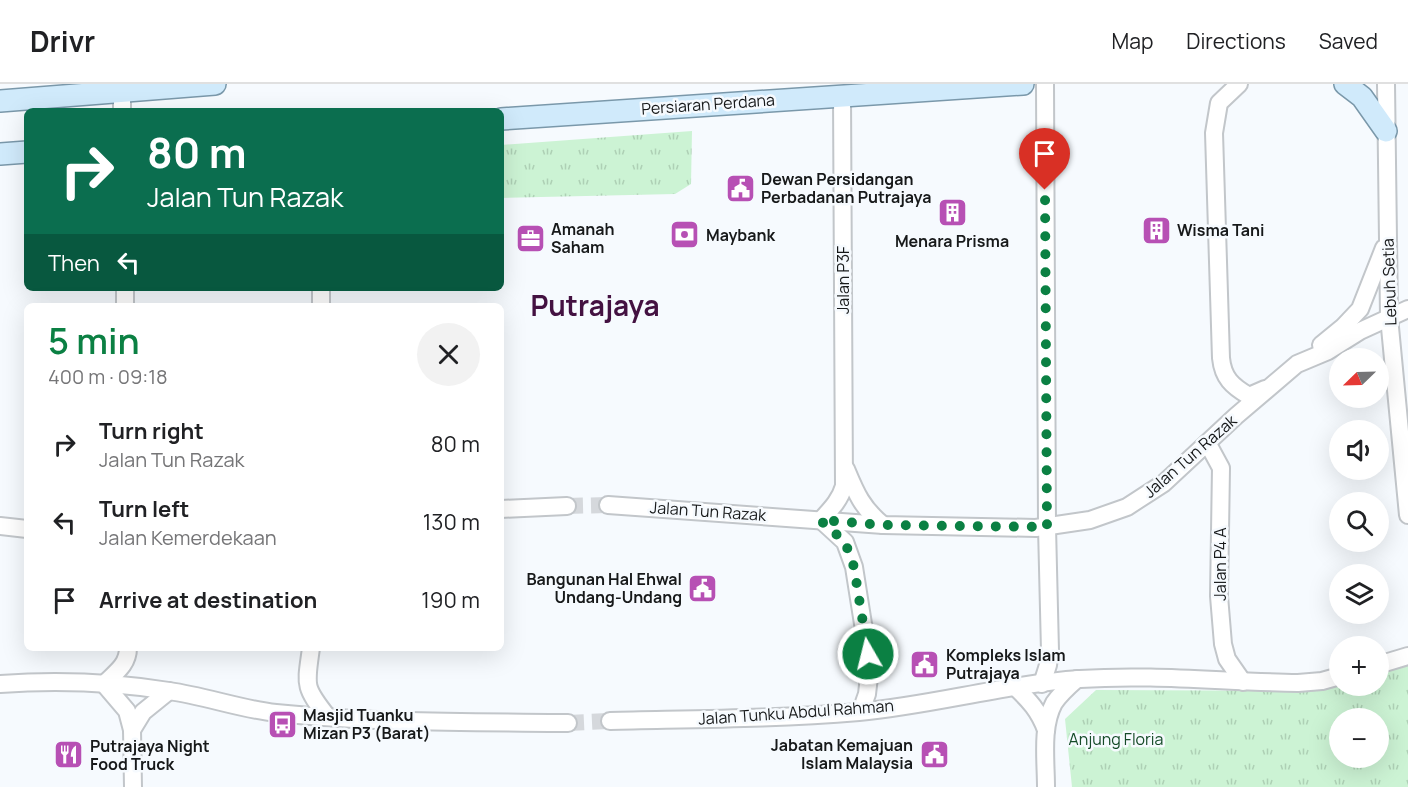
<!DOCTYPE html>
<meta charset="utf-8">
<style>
body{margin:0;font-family:Manrope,sans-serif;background:#f2f2f2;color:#202124;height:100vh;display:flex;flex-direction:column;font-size:22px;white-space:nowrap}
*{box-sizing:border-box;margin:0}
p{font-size:20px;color:#757577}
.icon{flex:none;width:33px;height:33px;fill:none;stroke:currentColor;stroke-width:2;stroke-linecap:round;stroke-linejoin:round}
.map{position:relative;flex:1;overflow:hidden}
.side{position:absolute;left:24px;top:219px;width:480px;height:348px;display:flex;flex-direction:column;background:#fff;border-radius:9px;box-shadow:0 6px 24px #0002}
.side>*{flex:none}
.banner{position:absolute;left:24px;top:24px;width:480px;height:183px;border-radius:9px;box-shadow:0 6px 24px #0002;background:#0b6e4f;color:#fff;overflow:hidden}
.needle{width:39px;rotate:247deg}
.tools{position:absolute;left:1329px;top:264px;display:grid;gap:12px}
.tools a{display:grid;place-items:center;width:60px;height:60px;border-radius:50%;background:#fff;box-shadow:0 6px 24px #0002;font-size:30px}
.pin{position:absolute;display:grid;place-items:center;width:51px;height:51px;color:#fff;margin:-62px -26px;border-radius:50% 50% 50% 0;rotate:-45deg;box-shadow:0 0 6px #0007}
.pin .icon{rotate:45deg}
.me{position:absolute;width:66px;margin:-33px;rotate:352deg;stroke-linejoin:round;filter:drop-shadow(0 0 4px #0008)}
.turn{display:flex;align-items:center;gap:21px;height:126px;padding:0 24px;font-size:27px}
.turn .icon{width:78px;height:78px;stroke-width:2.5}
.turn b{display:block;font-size:42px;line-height:51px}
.then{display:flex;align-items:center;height:57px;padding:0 24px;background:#0003;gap:12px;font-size:22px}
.round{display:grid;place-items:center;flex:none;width:63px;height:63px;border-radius:32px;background:#f2f2f2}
.headline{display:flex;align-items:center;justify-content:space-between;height:102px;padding:0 24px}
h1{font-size:36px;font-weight:600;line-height:45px;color:#0b8043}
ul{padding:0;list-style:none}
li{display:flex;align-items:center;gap:18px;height:78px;padding:0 24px}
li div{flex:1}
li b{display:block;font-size:22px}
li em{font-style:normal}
header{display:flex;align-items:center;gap:36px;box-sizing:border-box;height:84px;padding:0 30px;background:#fff;border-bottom:2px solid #e0e0e0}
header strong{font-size:28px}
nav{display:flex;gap:33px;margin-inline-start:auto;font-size:21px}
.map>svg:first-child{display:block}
</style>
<header>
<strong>Drivr</strong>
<nav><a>Map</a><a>Directions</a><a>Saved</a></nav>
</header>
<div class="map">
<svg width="1408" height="703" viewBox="0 0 1408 703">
<defs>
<pattern id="grass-tufts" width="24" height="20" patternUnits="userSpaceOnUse" patternTransform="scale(1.5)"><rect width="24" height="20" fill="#ccf3d4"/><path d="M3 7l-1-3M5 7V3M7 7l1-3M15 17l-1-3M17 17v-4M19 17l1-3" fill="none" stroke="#aed0b5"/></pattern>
</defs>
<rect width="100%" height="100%" fill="#f6fafe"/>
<g fill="url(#grass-tufts)" fill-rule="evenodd">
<path d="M692,47L691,100L675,110L501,114V61Z"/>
<path d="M1408,581V703H1072L1065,635L1096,606L1320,607L1339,601L1378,602L1379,590ZM1340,634H1378V674H1340Z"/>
</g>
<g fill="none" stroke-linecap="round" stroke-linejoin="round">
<g stroke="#d5d8dc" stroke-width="16" stroke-dasharray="16 8" stroke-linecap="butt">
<path d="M567,422L608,421"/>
<path d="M568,639L610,637"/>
</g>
<defs>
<g id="minor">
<path d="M122,0V27"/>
<path d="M1239,0L1219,19L1214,49L1221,274C1223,294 1232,302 1249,312L1265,305"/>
<path d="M1386,0L1389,233L1408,431"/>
<path d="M842,11L844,402C840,416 831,425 821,436L845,458L854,483L870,584L867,610L861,627"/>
<path d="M125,204V222"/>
<path d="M321,222V204"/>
<path d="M1321,261L1343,243L1360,225L1384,164"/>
<path d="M1208,360L1221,384L1219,512L1223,560L1227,575L1243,598"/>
<path d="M846,385C856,409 862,424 883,441"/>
<path d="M608,421L883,441L1036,444L1090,436L1127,423L1164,399L1236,332L1297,280L1328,267L1360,247L1408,225"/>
<path d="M501,425L567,422"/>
<path d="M0,442L27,445"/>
<path d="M128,564C128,581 115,589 104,600L127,627L132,646L133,703"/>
<path d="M311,564C306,601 303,602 327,632"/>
<path d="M1378,581L1408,572"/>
<path d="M0,600C56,596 113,598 169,607C205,612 240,625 276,629C373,639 471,638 568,639"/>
<path d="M1042,600L1048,581L1050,567L1047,443L1045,0"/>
<path d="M1015,603C1029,616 1039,627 1046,646"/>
<path d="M610,637C693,635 776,635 859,628C933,621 1006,600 1080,595C1152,590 1225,598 1298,599L1322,597L1340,592"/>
<path d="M132,646L143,628L169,607"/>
<path d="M1046,703C1046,676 1041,643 1054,619C1060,610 1069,602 1077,595"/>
</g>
<g id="major">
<path d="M1345,0L1362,13L1386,47"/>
<path d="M0,17L215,0"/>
<path d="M501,35L1023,0"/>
<path d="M0,70L27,68"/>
</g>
</defs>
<use href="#minor" stroke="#c2c6ca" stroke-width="20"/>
<use href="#major" stroke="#7a98aa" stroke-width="24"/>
<use href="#minor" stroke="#fff" stroke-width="16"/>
<use href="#major" stroke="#d0eafb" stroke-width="21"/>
</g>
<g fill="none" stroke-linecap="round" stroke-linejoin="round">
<path stroke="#0b8043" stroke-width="10" stroke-dasharray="0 18" d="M868,570L854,483L845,458L820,436L883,441L1047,443L1045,106"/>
</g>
<defs>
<symbol id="civic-square" viewBox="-11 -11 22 22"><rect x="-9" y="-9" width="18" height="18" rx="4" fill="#b750b4" stroke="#f6fafe"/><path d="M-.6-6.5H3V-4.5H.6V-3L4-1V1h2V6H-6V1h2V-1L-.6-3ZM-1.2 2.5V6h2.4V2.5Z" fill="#fff"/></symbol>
<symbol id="building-square" viewBox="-11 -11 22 22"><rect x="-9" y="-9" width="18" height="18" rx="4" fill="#b750b4" stroke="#f6fafe"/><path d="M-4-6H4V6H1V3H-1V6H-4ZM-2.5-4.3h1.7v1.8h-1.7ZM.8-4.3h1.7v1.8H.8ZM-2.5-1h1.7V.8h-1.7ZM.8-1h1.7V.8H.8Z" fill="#fff"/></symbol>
<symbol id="bank-square" viewBox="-11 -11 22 22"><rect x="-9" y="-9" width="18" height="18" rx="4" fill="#b750b4" stroke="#f6fafe"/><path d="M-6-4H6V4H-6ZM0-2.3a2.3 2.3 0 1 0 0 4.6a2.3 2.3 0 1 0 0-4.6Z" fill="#fff"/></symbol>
<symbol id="office-square" viewBox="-11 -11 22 22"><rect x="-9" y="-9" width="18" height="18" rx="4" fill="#b750b4" stroke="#f6fafe"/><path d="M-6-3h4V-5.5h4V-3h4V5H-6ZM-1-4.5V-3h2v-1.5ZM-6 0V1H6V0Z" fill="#fff"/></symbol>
<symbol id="bus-square" viewBox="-11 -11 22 22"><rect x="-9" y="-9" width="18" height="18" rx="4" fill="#b750b4" stroke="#f6fafe"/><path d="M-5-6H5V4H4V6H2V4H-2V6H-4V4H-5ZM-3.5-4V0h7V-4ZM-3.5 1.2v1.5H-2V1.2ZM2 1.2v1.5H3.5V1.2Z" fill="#fff"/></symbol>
<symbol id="restaurant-square" viewBox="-11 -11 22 22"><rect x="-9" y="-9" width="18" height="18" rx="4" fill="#b750b4" stroke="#f6fafe"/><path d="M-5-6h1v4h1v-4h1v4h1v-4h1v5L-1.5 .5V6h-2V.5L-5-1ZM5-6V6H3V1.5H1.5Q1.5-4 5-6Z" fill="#fff"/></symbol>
</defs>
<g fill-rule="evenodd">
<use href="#civic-square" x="724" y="88" width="33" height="33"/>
<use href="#building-square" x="936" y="112" width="33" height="33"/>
<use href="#building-square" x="1140" y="130" width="33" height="33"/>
<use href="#bank-square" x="668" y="134" width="33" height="33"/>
<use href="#office-square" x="514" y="138" width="33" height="33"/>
<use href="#civic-square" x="686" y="488" width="33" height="33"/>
<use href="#civic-square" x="908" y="564" width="33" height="33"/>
<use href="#bus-square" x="266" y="624" width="33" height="33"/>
<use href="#civic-square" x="918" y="654" width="33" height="33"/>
<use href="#restaurant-square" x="52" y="654" width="33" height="33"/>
</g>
<g text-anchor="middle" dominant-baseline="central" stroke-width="5" stroke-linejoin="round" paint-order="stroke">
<g font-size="16" fill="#17191a" stroke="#f6fafe">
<text transform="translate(708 20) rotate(-4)">Persiaran Perdana</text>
<text transform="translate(843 196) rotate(-90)">Jalan P3F</text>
<text transform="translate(1389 198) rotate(-92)">Lebuh Setia</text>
<text transform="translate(1190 372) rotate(-41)">Jalan Tun Razak</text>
<text transform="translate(708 427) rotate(4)">Jalan Tun Razak</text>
<text transform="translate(1220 480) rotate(-90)">Jalan P4 A</text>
<text transform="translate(796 628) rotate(-4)">Jalan Tunku Abdul Rahman</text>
</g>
<g font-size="16" font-weight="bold" fill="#17191a" stroke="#f6fafe" text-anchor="start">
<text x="761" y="95">Dewan Persidangan<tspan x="761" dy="18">Perbadanan Putrajaya</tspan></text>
<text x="551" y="145">Amanah<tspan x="551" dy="18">Saham</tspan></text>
<text x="1177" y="146">Wisma Tani</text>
<text x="706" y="151">Maybank</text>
<text x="952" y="157" text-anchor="middle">Menara Prisma</text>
<text x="682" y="495" text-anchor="end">Bangunan Hal Ehwal<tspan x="682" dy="18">Undang-Undang</tspan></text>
<text x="946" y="571">Kompleks Islam<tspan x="946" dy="18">Putrajaya</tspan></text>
<text x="303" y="631">Masjid Tuanku<tspan x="303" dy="18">Mizan P3 (Barat)</tspan></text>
<text x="913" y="661" text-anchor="end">Jabatan Kemajuan<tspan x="913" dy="18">Islam Malaysia</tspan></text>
<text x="90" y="662">Putrajaya Night<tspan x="90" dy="18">Food Truck</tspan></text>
</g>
<g font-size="16" fill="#154b28" stroke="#f6fafe">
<text x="1116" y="655">Anjung Floria</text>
</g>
<g font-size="28" font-weight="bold" fill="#431141" stroke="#f6fafe">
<text x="595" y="221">Putrajaya</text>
</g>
</g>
</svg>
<div class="tools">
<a><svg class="needle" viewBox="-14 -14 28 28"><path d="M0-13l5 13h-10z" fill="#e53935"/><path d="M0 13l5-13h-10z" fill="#757577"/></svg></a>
<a><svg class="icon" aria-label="sound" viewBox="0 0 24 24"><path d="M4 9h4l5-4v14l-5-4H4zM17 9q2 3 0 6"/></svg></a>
<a><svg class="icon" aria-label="search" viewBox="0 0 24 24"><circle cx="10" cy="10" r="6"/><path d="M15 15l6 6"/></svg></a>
<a><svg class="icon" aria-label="layers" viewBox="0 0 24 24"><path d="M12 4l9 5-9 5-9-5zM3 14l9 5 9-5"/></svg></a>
<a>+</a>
<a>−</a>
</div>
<div class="pin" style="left:1045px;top:106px;background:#d93025"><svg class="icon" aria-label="arrive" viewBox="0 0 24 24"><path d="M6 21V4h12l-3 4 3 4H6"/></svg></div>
<svg class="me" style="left:868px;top:570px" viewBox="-20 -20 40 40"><circle r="17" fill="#0b8043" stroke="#fff" stroke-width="3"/><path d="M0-11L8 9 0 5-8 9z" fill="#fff"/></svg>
<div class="banner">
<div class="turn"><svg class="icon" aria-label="right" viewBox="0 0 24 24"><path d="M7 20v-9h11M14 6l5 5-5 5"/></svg><div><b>80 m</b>Jalan Tun Razak</div></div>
<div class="then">Then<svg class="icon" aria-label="left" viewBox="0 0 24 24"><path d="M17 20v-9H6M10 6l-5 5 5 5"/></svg></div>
</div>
<section class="side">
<div class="headline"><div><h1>5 min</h1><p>400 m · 09:18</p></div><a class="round"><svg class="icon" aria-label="close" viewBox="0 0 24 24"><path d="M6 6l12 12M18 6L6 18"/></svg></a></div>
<ul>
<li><svg class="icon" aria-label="right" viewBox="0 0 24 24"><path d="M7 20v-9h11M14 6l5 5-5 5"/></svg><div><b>Turn right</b><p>Jalan Tun Razak</p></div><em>80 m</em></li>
<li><svg class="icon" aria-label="left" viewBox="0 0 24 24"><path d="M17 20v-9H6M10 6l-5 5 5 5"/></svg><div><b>Turn left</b><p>Jalan Kemerdekaan</p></div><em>130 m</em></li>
<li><svg class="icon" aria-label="arrive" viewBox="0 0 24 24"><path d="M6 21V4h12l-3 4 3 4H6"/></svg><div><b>Arrive at destination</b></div><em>190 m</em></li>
</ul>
</section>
</div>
